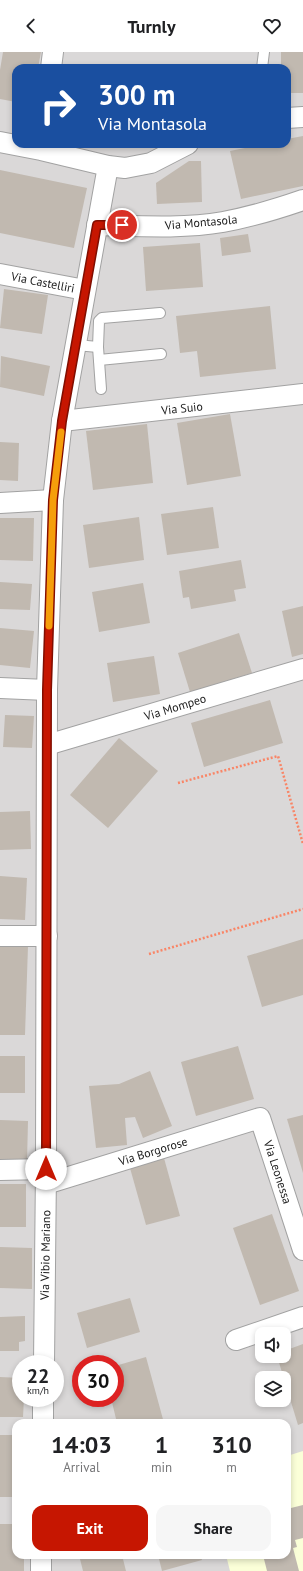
<!DOCTYPE html>
<style>
body{margin:0;font-family:"PT Sans",sans-serif;background:#f6f6f6;color:#202124;height:100vh;display:flex;flex-direction:column;font-size:15px;white-space:nowrap}
*{box-sizing:border-box;margin:0}
p{font-size:13px;color:#757577}
.icon{flex:none;width:22px;height:22px;fill:none;stroke:currentColor;stroke-width:2;stroke-linecap:round;stroke-linejoin:round}
.map{position:relative;flex:1;overflow:hidden}
.details{position:absolute;left:12px;top:1367px;width:279px;height:140px;display:flex;flex-direction:column;background:#fff;border-radius:12px;box-shadow:0 2px 6px #0003}
.details>*{flex:none}
.banner{position:absolute;left:12px;top:12px;width:279px;height:84px;border-radius:12px;box-shadow:0 2px 6px #0003;background:#1a4fa0;color:#fff;overflow:hidden}
.tools{position:absolute;left:255px;top:1275px;display:grid;gap:8px}
.tools a{display:grid;place-items:center;width:36px;height:36px;border-radius:8px;background:#fff;box-shadow:0 2px 6px #0003;font-size:20px}
.speed{position:absolute;left:12px;top:1303px;display:flex;gap:8px;font-size:20px;font-weight:700;text-align:center}
.speed>*{display:grid;place-content:center;width:52px;height:52px;border-radius:50%;background:#fff;box-shadow:0 2px 6px #0003;line-height:1}
.speed small{font-size:10px;font-weight:400}
.speed .limit{border:6px solid #d22;background:#fff;color:#111}
.pin{position:absolute;display:grid;place-items:center;width:34px;height:34px;color:#fff;margin:-17px;border:2px solid #fff;border-radius:50%;box-shadow:0 1px 4px #0007}
.me{position:absolute;width:44px;margin:-22px;rotate:0deg;stroke-linejoin:round;filter:drop-shadow(0 0 3px #0008)}
.turn{display:flex;align-items:center;gap:14px;height:84px;padding:0 20px;font-size:18px}
.turn .icon{width:52px;height:52px;stroke-width:2.5}
.turn b{display:block;font-size:28px;line-height:34px}
.eta{display:flex;justify-content:space-evenly;align-items:center;height:68px;text-align:center}
.eta b{font-size:24px;font-weight:700;line-height:28px}
.primary-button{display:flex;gap:8px;margin-top:auto;padding:8px 20px}
.primary-button a{flex:1;height:46px;border-radius:12px;background:#c61601;color:#fff;font-size:16px;font-weight:700;line-height:46px;text-align:center}
.primary-button a+a{background:#f6f6f6;color:#202124}
header{display:flex;justify-content:space-between;align-items:center;height:52px;padding:0 20px;background:#fff;font-size:18px;font-weight:700}
.map>svg:first-child{display:block}
</style>
<header><svg class="icon" aria-label="back" viewBox="0 0 24 24"><path d="M15 5l-7 7 7 7"/></svg>Turnly<svg class="icon" aria-label="heart" viewBox="0 0 24 24"><path d="M12 20l-8-8c-3-5 5-10 8-4 3-6 11-1 8 4z"/></svg></header>
<div class="map">
<svg width="303" height="1519" viewBox="0 0 303 1519">
<rect width="100%" height="100%" fill="#edeae1"/>
<path fill="#dad8d8" fill-rule="evenodd" d="M0,0H303V1519H0ZM16,16H287V92H16ZM262,1282H284V1304H262ZM21,1312H55V1346H21ZM81,1312H115V1346H81ZM262,1326H284V1348H262ZM16,1371H287V1503H16Z"/>
<path fill="#fbffd8" d="M303,1399V1519H230L226,1503H287V1404Z"/>
<g fill="#c1b9b0">
<path d="M3,0H41L38,16H16V50L0,47V18Z"/>
<path d="M281,0H303V41H287V16H281Z"/>
<path d="M303,84V134L241,147L230,99L264,92H287V87Z"/>
<path d="M189,109H201L202,150L157,152L156,131Z"/>
<path d="M0,118L87,136L74,196L0,181Z"/>
<path d="M248,182L251,200L222,204L220,186Z"/>
<path d="M200,191L203,235L146,239L143,195Z"/>
<path d="M4,237L48,243L42,282L0,276Z"/>
<path d="M270,254L276,317L200,325L197,299L180,301L176,264Z"/>
<path d="M1,304L50,314L44,344L0,335Z"/>
<path d="M230,362L241,424L187,433L177,371Z"/>
<path d="M147,372L153,431L93,438L86,379Z"/>
<path d="M0,390L19,391L18,429L0,428Z"/>
<path d="M213,455L219,496L167,503L161,462Z"/>
<path d="M139,465L144,508L89,516L83,473Z"/>
<path d="M0,466H34L33,509L0,508Z"/>
<path d="M241,508L246,536L234,538L236,549L191,557L189,545L183,546L179,519Z"/>
<path d="M0,530L32,532L30,558L0,557Z"/>
<path d="M143,531L150,571L99,580L92,540Z"/>
<path d="M303,554V602L292,605L282,559Z"/>
<path d="M0,576L34,579L30,616L0,613Z"/>
<path d="M239,581L252,621L190,640L178,601Z"/>
<path d="M154,604L160,642L113,650L107,611Z"/>
<path d="M270,648L283,691L204,715L191,671Z"/>
<path d="M5,663L34,664L32,696L3,695Z"/>
<path d="M119,686L158,719L108,776L70,743Z"/>
<path d="M30,759L31,797L0,798V760Z"/>
<path d="M0,824L27,826L25,868L0,867Z"/>
<path d="M303,887V943L262,955L247,904Z"/>
<path d="M0,893L28,894L25,983H0Z"/>
<path d="M238,994L254,1047L196,1064L181,1010Z"/>
<rect x="0" y="1004" width="25" height="37"/>
<path d="M150,1019L172,1074L143,1086L135,1065L125,1066L127,1093L96,1096L89,1034L119,1032Z"/>
<path d="M303,1063V1121L287,1067Z"/>
<path d="M0,1068L28,1069L27,1110L0,1109Z"/>
<path d="M164,1106L180,1164L146,1173L130,1116Z"/>
<rect x="0" y="1132" width="26" height="43"/>
<path d="M272,1162L299,1239L260,1253L233,1176Z"/>
<path d="M0,1195L32,1196V1237L0,1236Z"/>
<path d="M130,1246L140,1280L87,1296L77,1261Z"/>
<path d="M25,1264V1289L19,1290V1299H0V1265Z"/>
<path d="M303,1292V1371L298,1373L277,1304H284V1299Z"/>
<path d="M146,1305L164,1371H117L111,1346H115V1314Z"/>
<path d="M0,1325L21,1326V1346H24L23,1365H0Z"/>
<rect x="0" y="1383" width="16" height="62"/>
<path d="M303,1453V1486L295,1488L297,1495L293,1496L299,1519H267L263,1503H287V1457Z"/>
<path d="M0,1472H16V1503H24V1519H0Z"/>
<path d="M79,1503H122L126,1519H83Z"/>
<path d="M158,1503H200L202,1508L162,1519Z"/>
</g>
<g fill="none" stroke-linecap="round" stroke-linejoin="round">
<defs>
<g id="lane">
<path d="M262,16L264,0"/>
<path d="M76,293L98,295"/>
<path d="M99,308L161,302"/>
<path d="M101,337L98,295L99,269L102,266L160,261"/>
</g>
<g id="street">
<path d="M51,16L53,0"/>
<path d="M287,66L303,65"/>
<path d="M0,90L41,98L108,114L125,116L151,111L188,92"/>
<path d="M97,173C138,174 182,177 223,170C250,165 277,157 303,148"/>
<path d="M0,222L85,238"/>
<path d="M62,369L303,342"/>
<path d="M0,451L53,448"/>
<path d="M0,636L47,638"/>
<path d="M47,693L303,617"/>
<path d="M0,884H47"/>
<path d="M0,1118L46,1117"/>
<path d="M46,1132L260,1066L303,1198"/>
<path d="M236,1288L303,1265"/>
<path d="M44,1312L46,1117L47,638L53,448L62,369L108,114"/>
<path d="M43,1371V1346"/>
<path d="M41,1519V1503"/>
</g>
</defs>
<use href="#lane" stroke="#a2a2a2" stroke-width="12"/>
<use href="#street" stroke="#a2a2a2" stroke-width="22"/>
<g stroke="#f98566" stroke-width="2.5" stroke-dasharray="2 2" stroke-linecap="butt">
<path d="M178,731L278,704L303,792"/>
<path d="M149,902L303,857"/>
</g>
<use href="#lane" stroke="#fff" stroke-width="10"/>
<use href="#street" stroke="#fff" stroke-width="20"/>
</g>
<g fill="none" stroke-linecap="round" stroke-linejoin="round">
<defs>
<path id="route" d="M46,1117L47,638L53,448L62,369L97,173H122"/>
</defs>
<use href="#route" stroke="#810e01" stroke-width="10"/>
<use href="#route" stroke="#c61601" stroke-width="7"/>
<path stroke="#f59e0b" stroke-width="7" d="M49,574L53,448L61,380"/>
</g>
<g text-anchor="middle" dominant-baseline="central" stroke-width="3.5" stroke-linejoin="round" paint-order="stroke">
<g font-size="12" fill="#1b1b1b" stroke="#fff">
<text transform="translate(201 170) rotate(-5)">Via Montasola</text>
<text transform="translate(43 230) rotate(11)">Via Castelliri</text>
<text transform="translate(182 356) rotate(-6)">Via Suio</text>
<text transform="translate(175 655) rotate(-17)">Via Mompeo</text>
<text transform="translate(153 1099) rotate(-17)">Via Borgorose</text>
<text transform="translate(278 1120) rotate(72)">Via Leonessa</text>
<text transform="translate(45 1203) rotate(-89)">Via Vibio Mariano</text>
</g>
</g>
</svg>
<div class="tools">
<a><svg class="icon" aria-label="sound" viewBox="0 0 24 24"><path d="M4 9h4l5-4v14l-5-4H4zM17 9q2 3 0 6"/></svg></a>
<a><svg class="icon" aria-label="layers" viewBox="0 0 24 24"><path d="M12 4l9 5-9 5-9-5zM3 14l9 5 9-5"/></svg></a>
</div>
<div class="speed"><div>22<small>km/h</small></div><div class="limit">30</div></div>
<div class="pin" style="left:122px;top:173px;background:#d93025"><svg class="icon" aria-label="arrive" viewBox="0 0 24 24"><path d="M6 21V4h12l-3 4 3 4H6"/></svg></div>
<svg class="me" style="left:46px;top:1117px" viewBox="-20 -20 40 40"><circle r="19" fill="#fff"/><path d="M0-13L10 11 0 6-10 11z" fill="#c61601"/></svg>
<div class="banner">
<div class="turn"><svg class="icon" aria-label="right" viewBox="0 0 24 24"><path d="M7 20v-9h11M14 6l5 5-5 5"/></svg><div><b>300 m</b>Via Montasola</div></div>
</div>
<section class="details">
<div class="eta">
<div><b>14:03</b><p>Arrival</p></div>
<div><b>1</b><p>min</p></div>
<div><b>310</b><p>m</p></div>
</div>
<div class="primary-button"><a>Exit</a><a>Share</a></div>
</section>
</div>
